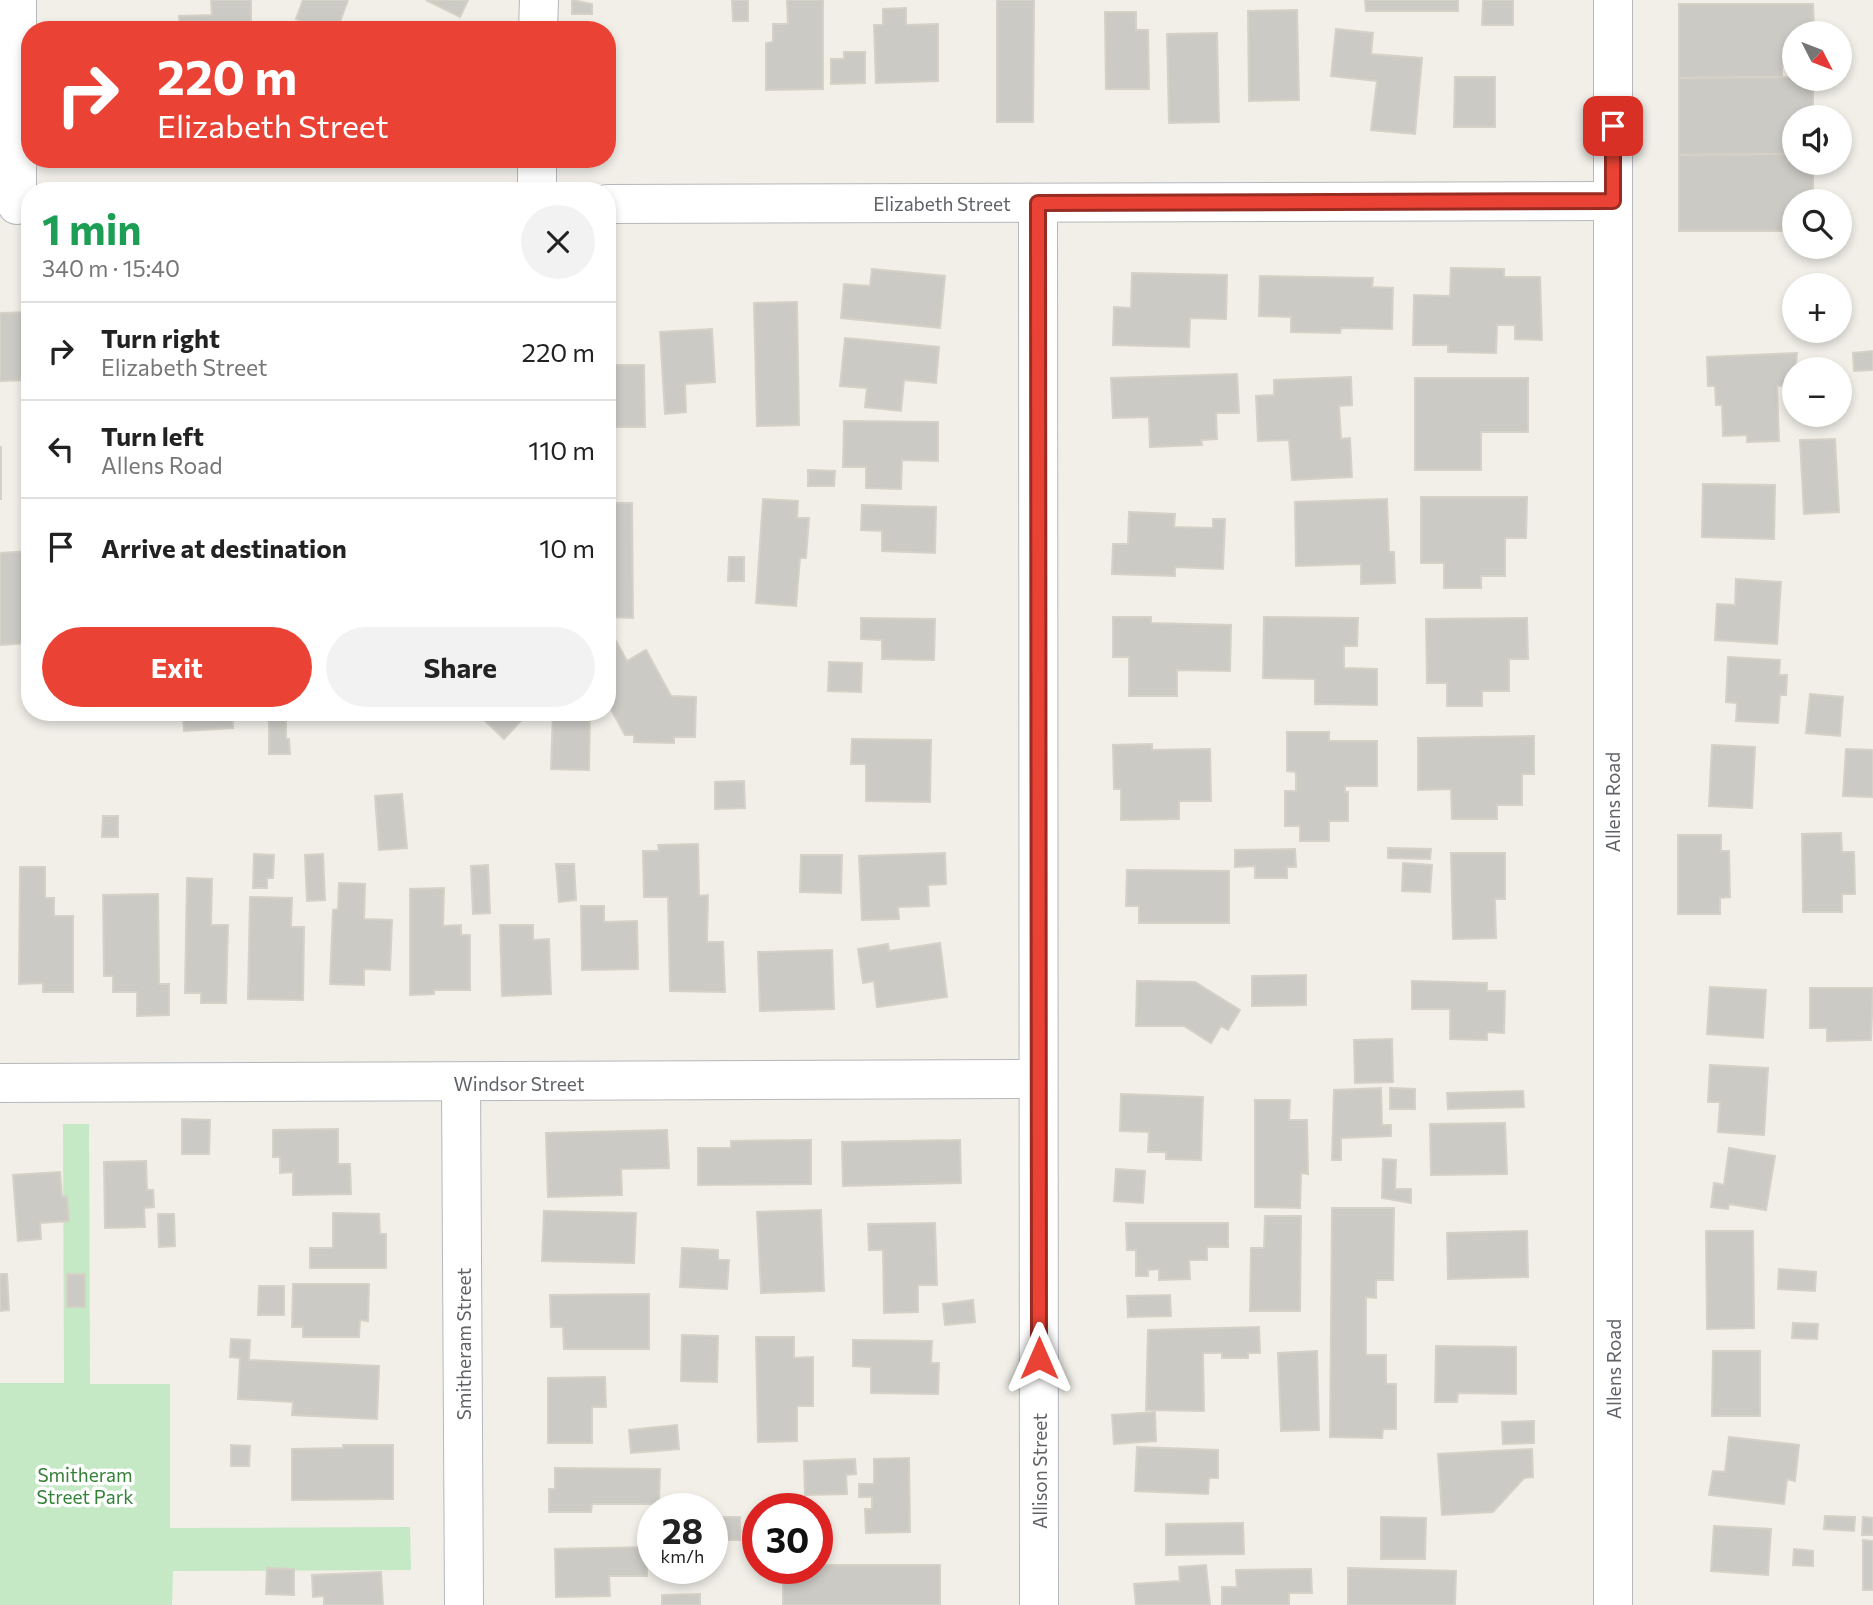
<!DOCTYPE html>
<meta charset="utf-8">
<style>
body{margin:0;font-family:Commissioner,sans-serif;background:#f2f2f2;color:#222;height:100vh;display:flex;flex-direction:column;font-size:26px;white-space:nowrap}
*{box-sizing:border-box;margin:0}
p{font-size:23px;color:#767676}
.icon{flex:none;width:38px;height:38px;fill:none;stroke:currentColor;stroke-width:2;stroke-linecap:round;stroke-linejoin:round}
.map{position:relative;flex:1;overflow:hidden}
.side{position:absolute;left:21px;top:182px;width:595px;height:539px;display:flex;flex-direction:column;background:#fff;border-radius:28px;box-shadow:0 4px 10px #0003}
.side>*{flex:none}
.guide{position:absolute;left:21px;top:21px;width:595px;height:147px;border-radius:28px;box-shadow:0 4px 10px #0003;background:#ea4335;color:#fff;overflow:hidden}
.needle{width:46px;rotate:132deg}
.tools{position:absolute;left:1782px;top:21px;display:grid;gap:14px}
.tools a{display:grid;place-items:center;width:70px;height:70px;border-radius:50%;background:#fff;box-shadow:0 4px 10px #0003;font-size:35px}
.speed{position:absolute;left:637px;top:1493px;display:flex;gap:14px;font-size:35px;font-weight:700;text-align:center}
.speed>*{display:grid;place-content:center;width:91px;height:91px;border-radius:50%;background:#fff;box-shadow:0 4px 10px #0003;line-height:1}
.speed small{font-size:18px;font-weight:400}
.speed .limit{border:10px solid #d22;background:#fff;color:#111}
.pin{position:absolute;display:grid;place-items:center;width:60px;height:60px;color:#fff;margin:-30px;border-radius:14px;box-shadow:0 4px 10px #0006}
.me{position:absolute;width:77px;margin:-38px;rotate:0deg;stroke-linejoin:round;filter:drop-shadow(0 0 5px #0008)}
.turn{display:flex;align-items:center;gap:24px;height:147px;padding:0 21px;font-size:32px}
.turn .icon{width:91px;height:91px;stroke-width:2.5}
.turn b{display:block;font-size:49px;line-height:60px}
.round{display:grid;place-items:center;flex:none;width:74px;height:74px;border-radius:37px;background:#f2f2f2}
.head{display:flex;align-items:center;justify-content:space-between;height:119px;padding:0 21px}
h1{font-size:42px;font-weight:700;line-height:52px;color:#1e9e55}
.button{display:flex;gap:14px;margin-top:auto;padding:14px 21px}
.button a{flex:1;height:80px;border-radius:42px;background:#ea4335;color:#fff;font-size:28px;font-weight:700;line-height:80px;text-align:center}
.button a+a{background:#f2f2f2;color:#222}
ul{padding:0;list-style:none}
li{display:flex;align-items:center;gap:21px;height:98px;padding:0 21px;border-top:2px solid #e0e0e0}
li div{flex:1}
li b{display:block;font-size:26px}
li em{font-style:normal}
.map>svg:first-child{display:block}
</style>
<div class="map">
<svg width="1873" height="1605" viewBox="0 0 1873 1605">
<rect width="100%" height="100%" fill="#f1efe8"/>
<path fill="#c5e8c5" d="M63,1124H89L90,1384H170V1528L410,1527L411,1570L173,1571L172,1605H0V1383H64Z"/>
<g fill="#cccac5" stroke="#d6d1c6" stroke-width="2">
<path d="M211,0H251V30H180L179,16L212,15Z"/>
<path d="M303,0H348L337,30H325L296,19Z"/>
<path d="M426,0H468L460,17Z"/>
<path d="M572,0L592,4V14H572Z"/>
<path d="M732,0H748V21H733Z"/>
<path d="M787,0H823V89L766,90V43L773,42V24H788Z"/>
<path d="M997,0H1034L1033,122H997Z"/>
<path d="M1365,0H1458V11H1366Z"/>
<path d="M1483,0H1513V25H1482Z"/>
<path d="M1679,4H1813L1814,33H1794V66H1782V77L1679,78Z"/>
<path d="M906,8V25L938,24V81L876,83L874,25H883V9Z"/>
<path d="M1297,10L1299,100L1249,101L1248,11Z"/>
<path d="M1105,12H1136V30H1148L1149,89H1106Z"/>
<path d="M1336,29L1373,33L1371,54L1422,58L1415,134L1371,130L1377,81L1331,76Z"/>
<path d="M1217,33L1219,122L1169,123L1167,34Z"/>
<path d="M844,52H865V83L831,84V59H844Z"/>
<path d="M1455,77H1495V127H1454Z"/>
<path d="M1782,77L1813,79V117H1794V154L1679,155V78Z"/>
<path d="M1794,154V163H1813V201H1794V231H1679V155Z"/>
<path d="M1451,268L1504,269V277H1540L1542,340L1515,339V325H1497L1496,353L1448,352V345H1413L1414,295L1450,296Z"/>
<path d="M872,269L945,276L940,328L841,318L844,284L870,286Z"/>
<path d="M1132,273L1227,275L1226,319L1190,318L1189,347L1113,345L1114,307L1131,308Z"/>
<path d="M1260,276L1373,278L1372,287L1393,288L1392,329L1341,328L1340,333L1291,332V317L1259,316Z"/>
<path d="M607,290H612L610,350H607Z"/>
<path d="M797,302L799,425L757,426L754,303Z"/>
<path d="M30,312V380L0,381V313Z"/>
<path d="M712,329L715,382L685,384L686,412L665,414L660,332Z"/>
<path d="M845,338L939,347L936,383L904,380L901,411L865,407L867,388L840,386Z"/>
<path d="M1873,351V370L1854,371L1853,353Z"/>
<path d="M1797,353L1794,385L1777,386L1779,441L1747,442V435L1723,436L1722,405H1716L1715,386H1708L1707,357Z"/>
<path d="M614,365H644L645,427H614Z"/>
<path d="M1237,374L1239,413H1216L1217,439L1201,440L1202,445L1150,447L1149,417L1113,418L1111,378Z"/>
<path d="M1351,377L1352,405L1339,406L1341,439L1350,438L1352,477L1292,480L1289,440L1258,441L1256,396L1274,395V380Z"/>
<path d="M1415,378H1528V432H1481V470H1415Z"/>
<path d="M844,421L938,422V461L902,460L901,489L866,488V467H843Z"/>
<path d="M1835,439L1839,512L1804,514L1800,440Z"/>
<rect x="0" y="447" width="1" height="52"/>
<path d="M808,470L835,471L834,486H808Z"/>
<path d="M1703,484L1775,485L1774,539L1702,537Z"/>
<path d="M1421,497H1527L1526,538H1505V576H1481V588H1444V563H1421Z"/>
<path d="M763,499L798,501L797,518H809L806,558H800L796,606L756,603Z"/>
<path d="M1387,499L1389,552H1394L1395,583L1361,584V564L1296,566L1295,502Z"/>
<path d="M607,503H632L633,618L607,617Z"/>
<path d="M862,505L936,507L935,553L882,551V531L861,530Z"/>
<path d="M1129,512L1175,514L1174,527L1213,528V519H1225L1223,569L1175,567V576L1112,574L1113,544H1128Z"/>
<path d="M30,551V643L0,645V553Z"/>
<path d="M729,557H744V581H728Z"/>
<path d="M1736,579L1781,582L1777,644L1715,640L1717,604L1735,605Z"/>
<path d="M1113,617H1151V623L1231,625L1230,671L1177,670V696H1129V657H1113Z"/>
<path d="M1264,617L1358,618L1357,646H1344V668L1377,669V705L1315,704V679L1263,678Z"/>
<path d="M861,618L935,619L934,660L882,659V640L861,639Z"/>
<path d="M1527,618L1528,659H1509V691H1482V706H1447V683H1427L1426,619Z"/>
<path d="M615,639L627,661L646,650L671,696L696,697L695,737H674V743L634,742V735H625L607,702V643Z"/>
<path d="M1728,657L1780,660L1779,675H1787L1786,695H1780L1778,723L1736,721L1737,703L1726,702Z"/>
<path d="M829,662L862,663L861,692L828,691Z"/>
<path d="M1810,694L1843,697L1840,736L1806,733Z"/>
<path d="M183,712H232L233,728L184,731Z"/>
<path d="M476,712H529L504,739Z"/>
<path d="M553,712H590L589,770L551,769Z"/>
<path d="M269,719H286V739H289L290,754H269Z"/>
<path d="M1287,732H1329V741H1377V786H1345V792H1348V821H1329V841H1300V826H1285V791H1296V772L1287,771Z"/>
<path d="M1534,736V774H1522V805H1497V819H1452L1451,789L1418,790V738Z"/>
<path d="M852,739L931,740L930,802L866,801V764H851Z"/>
<path d="M1152,744V750L1210,749L1211,801H1179V819L1121,820V789H1114L1113,745Z"/>
<path d="M1712,745L1755,747L1752,808L1709,806Z"/>
<path d="M1846,749L1873,750V797L1843,796Z"/>
<path d="M744,781L745,808L715,809V782Z"/>
<path d="M402,794L407,848L379,850L375,796Z"/>
<path d="M103,816H118V837H102Z"/>
<path d="M1841,833L1842,852H1854L1855,894H1842V912H1803L1802,834Z"/>
<path d="M1678,835H1721V851H1729L1730,897L1720,898V914H1678Z"/>
<path d="M698,844L699,896L708,895L707,942H723L725,992L670,991L668,897H644L643,851H659L658,845Z"/>
<path d="M1388,848L1431,849L1430,859L1388,858Z"/>
<path d="M1295,849L1296,867H1287V878H1255V866L1235,867V850Z"/>
<path d="M945,853L946,884L928,885L929,906L898,907L899,919L862,920L859,856Z"/>
<path d="M1451,853H1505V899H1495L1496,938L1453,939Z"/>
<path d="M254,854L274,855L273,878H267V888H253Z"/>
<path d="M323,854L325,900L307,901L305,855Z"/>
<path d="M801,855H842L841,893L800,892Z"/>
<path d="M1403,863L1432,865L1430,892L1402,891Z"/>
<path d="M556,864H574L576,900L559,902Z"/>
<path d="M488,865L490,913L473,914L471,866Z"/>
<path d="M20,867H45V898H54V916H73V992H43V983L19,984Z"/>
<path d="M1127,870L1229,871V923H1139V906H1126Z"/>
<path d="M187,878L212,879L211,925H228L226,1003H201V993H185Z"/>
<path d="M339,883L365,884L364,919L392,920L390,970L364,969V985L330,984L333,910L338,909Z"/>
<path d="M444,888L443,926L461,925V935H470V990H434V994L410,995V889Z"/>
<path d="M158,894L159,984H169V1015L137,1016V992H113V976H104L103,895Z"/>
<path d="M250,897L292,898L291,927H304L303,1000L248,999Z"/>
<path d="M581,906H604V922L637,921L638,969L582,970Z"/>
<path d="M500,925H533V940L549,939L551,994L502,996Z"/>
<path d="M940,943L947,997L877,1007L874,981L863,983L858,949L888,944L889,951Z"/>
<path d="M832,950L834,1009L760,1011L758,952Z"/>
<path d="M1306,975V1005L1252,1006V976Z"/>
<path d="M1137,981L1195,982L1240,1010L1228,1030L1221,1026L1211,1043L1184,1026H1136Z"/>
<path d="M1412,981L1487,983V991H1505L1504,1033L1487,1032V1040L1450,1039V1009H1412Z"/>
<path d="M1710,987L1766,990L1763,1038L1707,1034Z"/>
<path d="M1810,988H1873L1871,1040L1827,1041V1028H1810Z"/>
<path d="M1392,1039L1393,1082L1355,1083L1354,1040Z"/>
<path d="M1710,1065L1768,1068L1764,1135L1718,1132L1720,1102H1708Z"/>
<path d="M1381,1088L1382,1125H1391V1136L1341,1138V1160H1332L1334,1090Z"/>
<path d="M1390,1088L1415,1089V1109H1390Z"/>
<path d="M1523,1091L1524,1107L1448,1109L1447,1093Z"/>
<path d="M1121,1094L1203,1097L1201,1160L1166,1159V1152H1148L1149,1132L1120,1131Z"/>
<path d="M1255,1100H1290L1289,1120H1307L1308,1174L1301,1173L1300,1208L1255,1207Z"/>
<path d="M182,1119L210,1120L209,1154H182Z"/>
<path d="M1505,1123L1507,1174L1431,1175L1430,1124Z"/>
<path d="M338,1129V1164H350L351,1194L293,1195V1172L280,1173V1157H273V1130Z"/>
<path d="M667,1130L669,1168L621,1169L622,1195L548,1197L546,1133Z"/>
<path d="M811,1140V1184L698,1185V1148H731V1141Z"/>
<path d="M960,1140L961,1183L843,1186L842,1142Z"/>
<path d="M1729,1148L1775,1156L1766,1210L1729,1204L1728,1209L1711,1207L1714,1183L1724,1185Z"/>
<path d="M1383,1159L1396,1160L1395,1189H1411V1203L1382,1198Z"/>
<path d="M146,1161L147,1190H153L154,1207L144,1208L145,1227L105,1228L104,1162Z"/>
<path d="M1116,1169L1145,1171L1143,1203L1114,1201Z"/>
<path d="M60,1172L62,1197L67,1196L69,1221L40,1223L41,1239L18,1241L13,1175Z"/>
<path d="M1332,1208H1394L1393,1280H1376V1298L1366,1297V1355H1386V1384H1396V1429H1383L1382,1438L1330,1437Z"/>
<path d="M821,1210L824,1291L761,1293L757,1212Z"/>
<path d="M544,1211L636,1213L634,1263L542,1261Z"/>
<path d="M333,1213L379,1214L380,1234H386V1268H310V1248H333Z"/>
<path d="M158,1214H174L175,1246L159,1247Z"/>
<path d="M1265,1216H1301L1300,1311H1250L1251,1248H1264Z"/>
<path d="M935,1223L937,1285H918V1312L884,1313L883,1250H869L868,1224Z"/>
<path d="M1126,1223H1228V1247H1207V1260H1189L1190,1279L1159,1280V1269L1148,1270V1276H1136V1250H1127Z"/>
<path d="M1527,1231L1528,1277L1448,1279L1447,1233Z"/>
<path d="M1706,1231H1753L1754,1328L1707,1329Z"/>
<path d="M682,1248L718,1250V1260H729L727,1289L680,1287Z"/>
<path d="M1779,1269L1816,1272L1815,1291L1778,1289Z"/>
<path d="M0,1274H7L9,1310L0,1311Z"/>
<rect x="67" y="1274" width="18" height="33"/>
<path d="M293,1284H369L368,1321L360,1320L359,1337H303V1327H292Z"/>
<path d="M259,1286H284V1315H258Z"/>
<path d="M649,1294V1349H564L563,1327H551L550,1295Z"/>
<path d="M1170,1295L1171,1316L1128,1317L1127,1296Z"/>
<path d="M973,1300L975,1322L945,1325L943,1304Z"/>
<path d="M1793,1323L1818,1324L1817,1339L1792,1338Z"/>
<path d="M1259,1327L1260,1353H1248V1358H1222V1353H1203L1204,1411L1146,1410L1148,1330Z"/>
<path d="M682,1335L718,1336L717,1382L681,1381Z"/>
<path d="M756,1337H794V1358L813,1357V1406H797V1441L758,1442Z"/>
<path d="M231,1339L250,1340L249,1360L379,1366L377,1419L292,1415L293,1402L238,1399L240,1358L230,1357Z"/>
<path d="M853,1340L932,1341L931,1363H939L938,1394L871,1393V1367L853,1366Z"/>
<path d="M1436,1346L1516,1347V1394L1458,1393L1457,1402H1435Z"/>
<path d="M1317,1351L1319,1430L1281,1431L1278,1353Z"/>
<path d="M1713,1351H1760V1416H1712Z"/>
<path d="M605,1377L606,1407H592V1443H548V1378Z"/>
<path d="M1155,1412L1156,1441L1114,1444L1112,1415Z"/>
<path d="M1534,1421V1443L1503,1444L1502,1422Z"/>
<path d="M677,1425L679,1449L631,1453L629,1430Z"/>
<path d="M1729,1437L1799,1445L1795,1481L1787,1479L1784,1504L1709,1495L1713,1471L1725,1472Z"/>
<path d="M231,1445L250,1446L249,1466H231Z"/>
<path d="M343,1445H393V1499L292,1500V1449L343,1448Z"/>
<path d="M1137,1447L1218,1450V1478H1209L1208,1494L1135,1491Z"/>
<path d="M1532,1449L1533,1477L1524,1478L1493,1512L1442,1515L1438,1454Z"/>
<path d="M909,1458L910,1532L866,1533L865,1509H872V1497H859V1484H874V1459Z"/>
<path d="M855,1459L856,1474L846,1475L847,1494L805,1495L804,1461Z"/>
<path d="M555,1468L660,1469L659,1504H592L591,1512H549V1489H555Z"/>
<path d="M1825,1516L1855,1517L1854,1531L1824,1529Z"/>
<rect x="712" y="1517" width="28" height="23"/>
<path d="M1381,1517L1426,1518L1425,1559H1381Z"/>
<path d="M1863,1517L1873,1518V1535H1862Z"/>
<path d="M1243,1523L1244,1554L1166,1555V1524Z"/>
<path d="M1714,1526L1771,1529L1768,1575L1711,1571Z"/>
<path d="M1863,1540L1873,1541V1590H1863Z"/>
<path d="M647,1547V1576H609L610,1596L556,1597L555,1549Z"/>
<path d="M1794,1549L1813,1551V1566L1793,1565Z"/>
<path d="M817,1565H940V1605H783V1568H817Z"/>
<path d="M1206,1565L1210,1605H1136L1134,1584L1180,1581L1179,1567Z"/>
<path d="M267,1568L294,1569V1595L266,1594Z"/>
<path d="M1348,1568L1456,1571L1455,1605H1348Z"/>
<path d="M1311,1569L1312,1593H1289V1605H1222V1587H1237L1236,1570Z"/>
<path d="M381,1572L383,1605H324V1596L313,1597L312,1575Z"/>
<path d="M700,1594V1605H662V1595Z"/>
</g>
<g fill="none" stroke-linecap="round" stroke-linejoin="round">
<defs>
<g id="minor">
<path d="M17,0V205"/>
<path d="M1613,0V1605"/>
<path d="M538,30L539,0"/>
<path d="M537,191V159"/>
<path d="M1038,203L1039,1605"/>
<path d="M607,204L1613,201"/>
<path d="M0,1083L1038,1079"/>
<path d="M461,1083L464,1605"/>
</g>
</defs>
<use href="#minor" stroke="#b5b8bc" stroke-width="40"/>
<use href="#minor" stroke="#fff" stroke-width="38"/>
</g>
<g fill="none" stroke-linecap="round" stroke-linejoin="round">
<defs>
<path id="route" d="M1039,1358L1038,203L1613,201V126"/>
</defs>
<use href="#route" stroke="#982c22" stroke-width="18"/>
<use href="#route" stroke="#ea4335" stroke-width="12"/>
</g>
<g text-anchor="middle" dominant-baseline="central" stroke-width="7" stroke-linejoin="round" paint-order="stroke">
<g font-size="19" fill="#5f6368" stroke="#fff">
<text x="942" y="203">Elizabeth Street</text>
<text transform="translate(1612 802) rotate(-90)">Allens Road</text>
<text x="519" y="1083">Windsor Street</text>
<text transform="translate(463 1344) rotate(-90)">Smitheram Street</text>
<text transform="translate(1613 1369) rotate(-90)">Allens Road</text>
<text transform="translate(1039 1471) rotate(-90)">Allison Street</text>
</g>
<g font-size="19" fill="#348238" stroke="#fff">
<text x="85" y="1474">Smitheram<tspan x="85" dy="22">Street Park</tspan></text>
</g>
</g>
</svg>
<div class="tools">
<a><svg class="needle" viewBox="-14 -14 28 28"><path d="M0-13l5 13h-10z" fill="#e53935"/><path d="M0 13l5-13h-10z" fill="#767676"/></svg></a>
<a><svg class="icon" aria-label="sound" viewBox="0 0 24 24"><path d="M4 9h4l5-4v14l-5-4H4zM17 9q2 3 0 6"/></svg></a>
<a><svg class="icon" aria-label="search" viewBox="0 0 24 24"><circle cx="10" cy="10" r="6"/><path d="M15 15l6 6"/></svg></a>
<a>+</a>
<a>−</a>
</div>
<div class="speed"><div>28<small>km/h</small></div><div class="limit">30</div></div>
<div class="pin" style="left:1613px;top:126px;background:#d93025"><svg class="icon" aria-label="arrive" viewBox="0 0 24 24"><path d="M6 21V4h12l-3 4 3 4H6"/></svg></div>
<svg class="me" style="left:1039px;top:1358px" viewBox="-20 -20 40 40"><path d="M0-17L14 15 0 8-14 15z" fill="#ea4335" stroke="#fff" stroke-width="4"/></svg>
<div class="guide">
<div class="turn"><svg class="icon" aria-label="right" viewBox="0 0 24 24"><path d="M7 20v-9h11M14 6l5 5-5 5"/></svg><div><b>220 m</b>Elizabeth Street</div></div>
</div>
<section class="side">
<div class="head"><div><h1>1 min</h1><p>340 m · 15:40</p></div><a class="round"><svg class="icon" aria-label="close" viewBox="0 0 24 24"><path d="M6 6l12 12M18 6L6 18"/></svg></a></div>
<ul>
<li><svg class="icon" aria-label="right" viewBox="0 0 24 24"><path d="M7 20v-9h11M14 6l5 5-5 5"/></svg><div><b>Turn right</b><p>Elizabeth Street</p></div><em>220 m</em></li>
<li><svg class="icon" aria-label="left" viewBox="0 0 24 24"><path d="M17 20v-9H6M10 6l-5 5 5 5"/></svg><div><b>Turn left</b><p>Allens Road</p></div><em>110 m</em></li>
<li><svg class="icon" aria-label="arrive" viewBox="0 0 24 24"><path d="M6 21V4h12l-3 4 3 4H6"/></svg><div><b>Arrive at destination</b></div><em>10 m</em></li>
</ul>
<div class="button"><a>Exit</a><a>Share</a></div>
</section>
</div>
